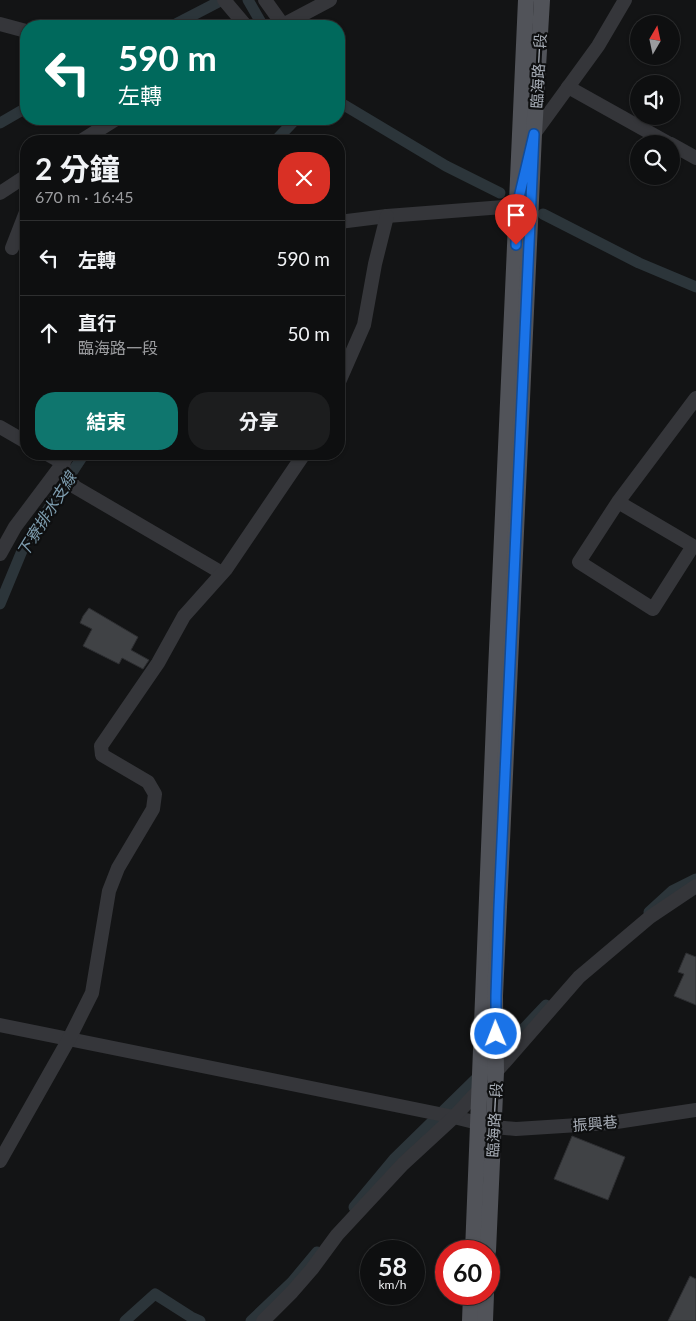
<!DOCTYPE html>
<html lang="zh-TW">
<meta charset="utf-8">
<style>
body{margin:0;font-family:Lato,"Noto Sans TC",sans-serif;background:#1c1d1e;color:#f1f3f6;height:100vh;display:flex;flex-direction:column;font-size:19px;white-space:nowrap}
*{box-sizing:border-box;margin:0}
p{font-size:16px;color:#9b9c9f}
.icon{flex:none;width:28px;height:28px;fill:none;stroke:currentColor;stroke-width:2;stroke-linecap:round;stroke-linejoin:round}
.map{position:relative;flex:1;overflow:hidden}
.panel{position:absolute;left:20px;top:135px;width:325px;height:325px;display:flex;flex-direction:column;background:#0e0f10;border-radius:20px;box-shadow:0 1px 4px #0004,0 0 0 1px #2e2f30}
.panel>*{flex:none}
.guide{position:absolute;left:20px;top:20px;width:325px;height:105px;border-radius:20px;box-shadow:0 1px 4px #0004,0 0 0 1px #2e2f30;background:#00695c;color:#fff;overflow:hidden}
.needle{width:32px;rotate:9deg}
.controls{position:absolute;left:630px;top:15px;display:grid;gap:10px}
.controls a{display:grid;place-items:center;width:50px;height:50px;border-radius:50%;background:#0e0f10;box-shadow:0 1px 4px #0004,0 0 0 1px #2e2f30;font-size:25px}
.speed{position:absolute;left:360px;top:1240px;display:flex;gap:10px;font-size:25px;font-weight:700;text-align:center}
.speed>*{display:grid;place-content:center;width:65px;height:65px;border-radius:50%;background:#0e0f10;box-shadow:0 1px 4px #0004,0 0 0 1px #2e2f30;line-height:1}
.speed small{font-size:12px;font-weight:400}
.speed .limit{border:8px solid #d22;background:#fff;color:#111}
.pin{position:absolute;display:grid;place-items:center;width:42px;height:42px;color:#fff;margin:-51px -21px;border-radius:50% 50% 50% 0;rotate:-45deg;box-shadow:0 0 5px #0007}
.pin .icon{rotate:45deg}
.me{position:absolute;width:55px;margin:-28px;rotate:359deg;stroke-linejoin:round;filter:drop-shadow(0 0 4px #0008)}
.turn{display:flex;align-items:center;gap:18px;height:105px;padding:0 15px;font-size:22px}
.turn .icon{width:65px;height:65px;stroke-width:2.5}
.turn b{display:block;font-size:35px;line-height:42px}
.round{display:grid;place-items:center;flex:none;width:52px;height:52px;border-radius:20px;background:#1c1d1e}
.summary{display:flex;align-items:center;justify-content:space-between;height:85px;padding:0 15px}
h1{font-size:30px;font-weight:700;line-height:38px}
.action{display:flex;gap:10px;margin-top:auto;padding:10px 15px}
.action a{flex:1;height:58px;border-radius:20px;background:#0f766e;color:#fff;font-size:20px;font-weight:700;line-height:58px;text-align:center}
.action a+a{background:#1c1d1e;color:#f1f3f6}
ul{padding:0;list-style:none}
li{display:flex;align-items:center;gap:15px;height:75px;padding:0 15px;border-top:1px solid #2e2f30}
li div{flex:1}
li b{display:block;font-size:19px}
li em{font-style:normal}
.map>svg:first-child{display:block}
</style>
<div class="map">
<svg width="696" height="1321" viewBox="0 0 696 1321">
<rect width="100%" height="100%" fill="#131415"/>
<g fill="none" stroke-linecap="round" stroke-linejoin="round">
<g stroke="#2c353a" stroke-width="11">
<path d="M248,0L263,26"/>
<path d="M172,26L222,0"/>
<path d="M339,102L446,166L500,193"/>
<path d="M0,123L26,108"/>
<path d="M275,141L296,119"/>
<path d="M543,214L639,263L696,287"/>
<path d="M0,604L24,546L84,454"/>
<path d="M649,912L672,891L696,879"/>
<path d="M494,1060L546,1005"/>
<path d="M354,1207L394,1159L481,1074"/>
<path d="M125,1321L155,1294L191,1317L200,1321"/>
<path d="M251,1321L292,1282L317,1252"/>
</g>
</g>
<g fill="#404245" stroke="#2d2e31">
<path d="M89,608L138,637L131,650L149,660L143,669L122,658L119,664L83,646L92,629L80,623L83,616Z"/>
<path d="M686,953L696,957V1005L674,996L684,974L678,972Z"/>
<path d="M572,1136L625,1157L608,1200L554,1179Z"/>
<path d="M690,1276L696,1279V1321H668Z"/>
</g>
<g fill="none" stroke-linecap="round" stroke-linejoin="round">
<g stroke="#35363a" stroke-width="14">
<path d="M224,0L246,26"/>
<path d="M265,0L283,25"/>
<path d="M0,24L26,31"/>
<path d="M281,26L330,0"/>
<path d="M568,87L670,144"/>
<path d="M534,137V134L598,46L625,0"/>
<path d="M81,141L116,119"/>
<path d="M671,144L696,158"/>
<path d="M0,193L26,176"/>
<path d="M339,222L387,216L517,206L520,196"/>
<path d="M12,248L26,212"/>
<path d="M339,382L364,325L375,264L387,216"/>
<path d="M0,427L26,442"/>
<path d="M47,454L63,463L65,474L75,487L222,573"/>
<path d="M618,502L693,546L653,609L579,562L618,502L696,398"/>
<path d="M0,554L15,527L63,463L68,454"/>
<path d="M0,1025L454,1117L494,1127L516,1129L610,1123L696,1110"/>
<path d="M490,1074L496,1072L579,977L650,917L696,886"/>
<path d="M0,1161L69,1039L92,993L109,891L118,868L153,809L155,794L148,782L102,755L101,746L158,663L184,616L226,569L304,454"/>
<path d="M263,1321L292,1292L312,1269L337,1235L403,1164L454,1117L479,1090"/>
</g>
<g stroke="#515359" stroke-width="16">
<path d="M473,1251L496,671L526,0"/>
<path d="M488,1251L496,1072L495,996L499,907L534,134L542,0"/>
<path d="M470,1321L471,1294"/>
<path d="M485,1321L486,1294"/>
</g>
</g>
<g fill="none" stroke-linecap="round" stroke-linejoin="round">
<defs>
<path id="route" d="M496,1034V996L499,907L534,134L517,206L516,245"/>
</defs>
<use href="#route" stroke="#114b97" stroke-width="12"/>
<use href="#route" stroke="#1a73e8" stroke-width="9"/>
</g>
<g text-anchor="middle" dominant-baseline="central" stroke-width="4.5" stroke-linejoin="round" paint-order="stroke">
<g font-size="15" fill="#a6acb5" stroke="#0e0f10">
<text transform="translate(538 71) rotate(-87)">臨海路一段</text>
<text transform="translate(494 1120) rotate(-87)">臨海路一段</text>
<text transform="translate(595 1123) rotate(-5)">振興巷</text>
</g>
<g font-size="16" font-style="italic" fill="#7e9daf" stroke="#0e0f10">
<text transform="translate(46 514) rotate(-58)">下寮排水支線</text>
</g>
</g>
</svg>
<div class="controls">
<a><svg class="needle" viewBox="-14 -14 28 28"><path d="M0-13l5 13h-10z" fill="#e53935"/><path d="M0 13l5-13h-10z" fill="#9b9c9f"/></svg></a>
<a><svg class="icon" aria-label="sound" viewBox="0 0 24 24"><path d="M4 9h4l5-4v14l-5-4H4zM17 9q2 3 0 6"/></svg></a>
<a><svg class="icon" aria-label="search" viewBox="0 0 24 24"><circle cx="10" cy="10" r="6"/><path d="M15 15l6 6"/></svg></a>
</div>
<div class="speed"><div>58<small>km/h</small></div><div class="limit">60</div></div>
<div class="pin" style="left:516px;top:245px;background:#d93025"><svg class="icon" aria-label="arrive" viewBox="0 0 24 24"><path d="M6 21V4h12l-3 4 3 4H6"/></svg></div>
<svg class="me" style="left:496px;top:1034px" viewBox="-20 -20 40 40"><circle r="17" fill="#1a73e8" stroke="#fff" stroke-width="3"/><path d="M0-11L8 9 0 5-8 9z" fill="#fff"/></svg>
<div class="guide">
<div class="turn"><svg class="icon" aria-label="left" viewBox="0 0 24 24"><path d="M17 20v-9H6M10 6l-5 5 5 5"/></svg><div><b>590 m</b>左轉</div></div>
</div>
<section class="panel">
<div class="summary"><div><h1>2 分鐘</h1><p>670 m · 16:45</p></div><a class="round" style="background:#d93025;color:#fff"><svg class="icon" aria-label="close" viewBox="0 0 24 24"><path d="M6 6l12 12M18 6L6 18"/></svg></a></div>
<ul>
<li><svg class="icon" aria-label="left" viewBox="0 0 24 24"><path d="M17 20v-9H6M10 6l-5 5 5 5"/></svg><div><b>左轉</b></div><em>590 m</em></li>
<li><svg class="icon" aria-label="ahead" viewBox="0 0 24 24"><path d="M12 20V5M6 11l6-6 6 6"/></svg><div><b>直行</b><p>臨海路一段</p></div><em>50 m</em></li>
</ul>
<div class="action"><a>結束</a><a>分享</a></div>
</section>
</div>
